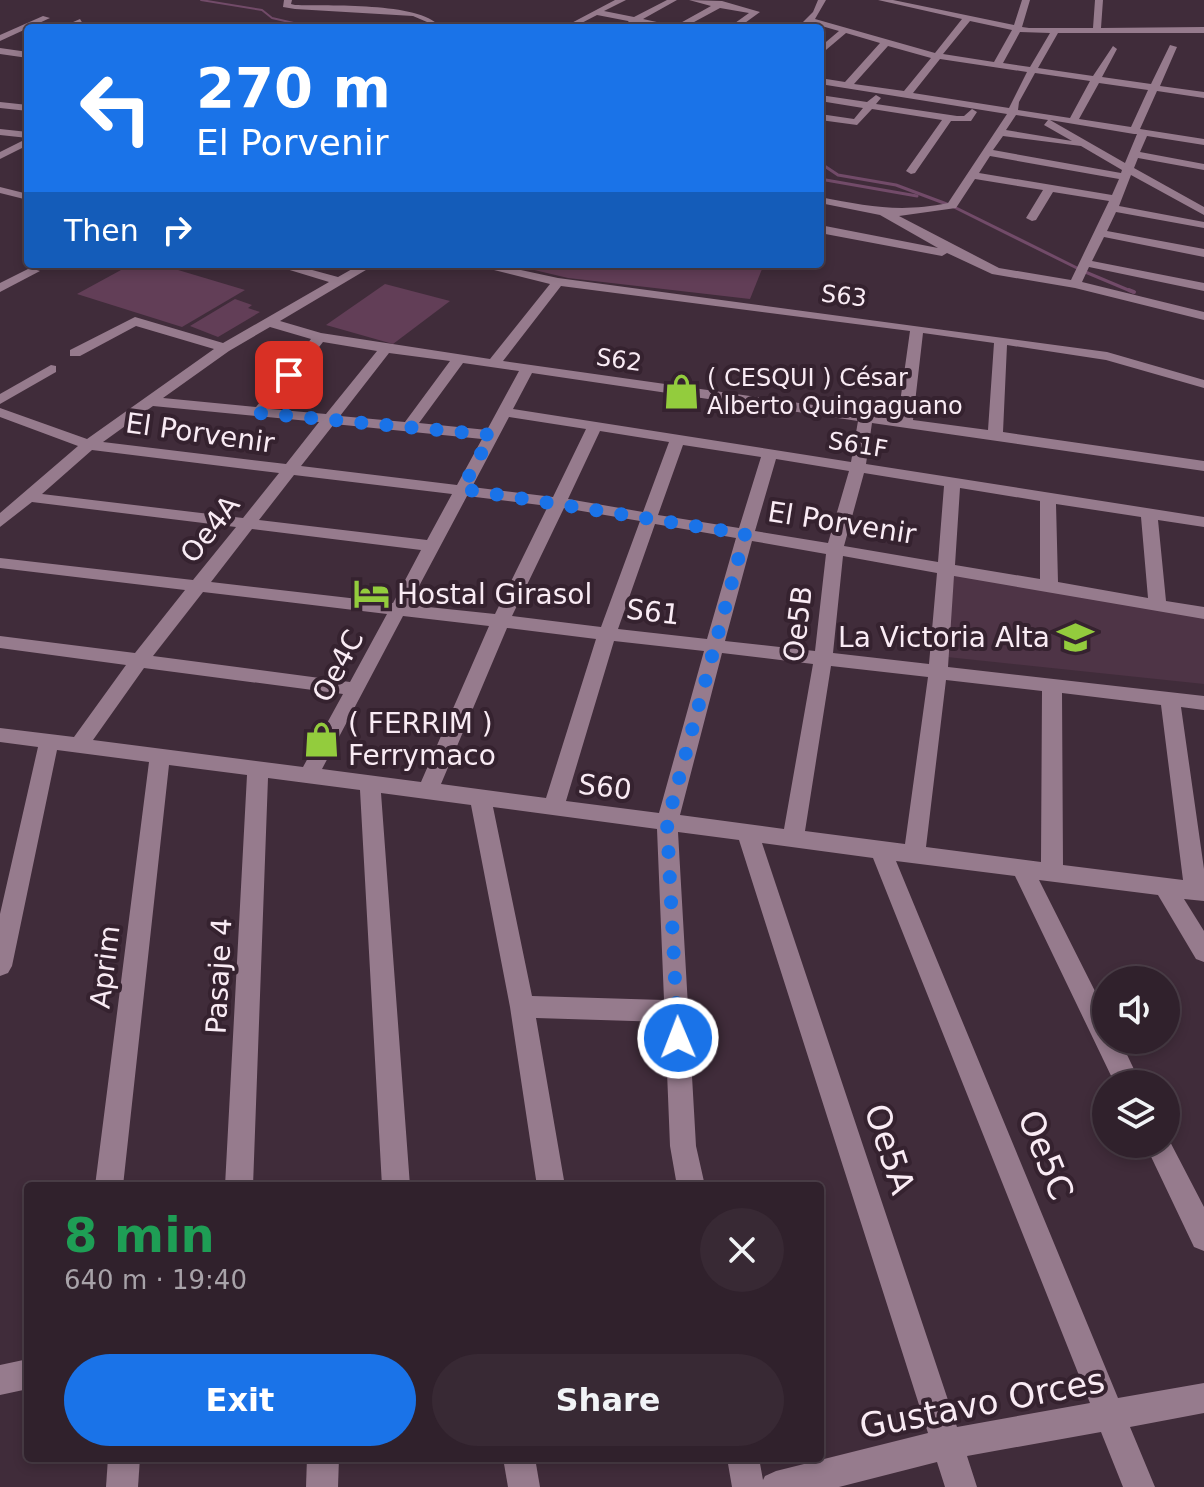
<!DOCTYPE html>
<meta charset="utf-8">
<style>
body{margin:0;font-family:"DejaVu Sans",sans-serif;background:#382934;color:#f1f3f6;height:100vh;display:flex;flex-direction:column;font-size:30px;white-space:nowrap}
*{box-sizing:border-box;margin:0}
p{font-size:26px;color:#a8a3a9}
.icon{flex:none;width:44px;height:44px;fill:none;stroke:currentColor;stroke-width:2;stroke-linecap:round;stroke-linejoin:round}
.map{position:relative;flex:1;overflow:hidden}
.sheet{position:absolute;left:24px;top:1182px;width:800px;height:280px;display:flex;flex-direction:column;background:#30212c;border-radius:8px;box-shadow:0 4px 12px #0003,0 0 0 2px #4b3e48}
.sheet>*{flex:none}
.hud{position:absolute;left:24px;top:24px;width:800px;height:244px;border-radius:8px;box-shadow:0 4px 12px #0003,0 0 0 2px #4b3e48;background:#1a73e8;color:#fff;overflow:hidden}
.buttons{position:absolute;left:1092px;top:966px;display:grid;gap:16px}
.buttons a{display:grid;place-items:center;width:88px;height:88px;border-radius:50%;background:#30212c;box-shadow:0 4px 12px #0003,0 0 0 2px #4b3e48;font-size:40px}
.pin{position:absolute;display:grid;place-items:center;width:68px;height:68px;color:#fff;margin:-34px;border-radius:16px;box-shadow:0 4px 12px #0006}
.me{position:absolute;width:88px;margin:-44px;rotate:359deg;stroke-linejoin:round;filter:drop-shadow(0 0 6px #0008)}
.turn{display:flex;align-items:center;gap:28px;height:168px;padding:0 40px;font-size:36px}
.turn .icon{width:104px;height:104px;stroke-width:2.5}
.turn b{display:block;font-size:56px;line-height:68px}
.then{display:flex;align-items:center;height:76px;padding:0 40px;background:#0003;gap:16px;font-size:30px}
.round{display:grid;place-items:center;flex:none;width:84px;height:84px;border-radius:42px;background:#382934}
.summary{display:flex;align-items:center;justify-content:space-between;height:136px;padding:0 40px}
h1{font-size:48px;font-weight:600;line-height:60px;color:#1e9e55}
.action{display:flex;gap:16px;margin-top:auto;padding:16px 40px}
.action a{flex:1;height:92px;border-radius:48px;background:#1a73e8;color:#fff;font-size:32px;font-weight:600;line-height:92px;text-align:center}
.action a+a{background:#382934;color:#f1f3f6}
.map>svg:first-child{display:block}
</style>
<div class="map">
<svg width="1204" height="1487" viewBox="0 0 1204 1487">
<rect width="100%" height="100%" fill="#402c3a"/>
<path fill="#4e3446" d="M954,574L1204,618V684L947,657Z"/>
<g fill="#623e57">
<path d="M132,264H158L245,290L182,327L77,294Z"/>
<path d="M509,264H764L750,299L568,278Z"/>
<path d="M385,284L450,301L393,344L326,325Z"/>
<path d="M235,299L252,305L248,308L260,312L218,337L190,326Z"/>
</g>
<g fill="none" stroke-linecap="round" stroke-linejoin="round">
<path stroke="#724b69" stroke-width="2" d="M201,0L262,10L272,18L298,24L391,28"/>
<g stroke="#724b69" stroke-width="3">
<path d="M820,163L838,175L896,185L952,206L1083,271L1133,292"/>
<path d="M820,179L917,196"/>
</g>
<path stroke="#724b69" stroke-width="4" d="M1129,290L1134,292"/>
<g fill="#967b8d" fill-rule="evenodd">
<path d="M284,0H292L291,4L295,5C327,6 420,2 439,26L429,28L427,22L413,16L295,9L283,7Z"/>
<path d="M615,0H626L604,11L634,17L667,0H677L643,19L675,26L711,6L689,0L722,1L760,12L738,28H728L749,13L720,8L683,28L631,25L628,21L597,15L572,28H562Z"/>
<path d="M818,0H826L815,19L935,53L962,19L878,0H893L1014,25L1022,0H1030L1022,27L1029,28H1093L1095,0H1103L1101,28L1204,27V33H1058L1038,68L1093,76L1113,46L1117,49L1102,77L1151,84L1170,45L1177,47L1160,86L1204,92V98L1157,91L1140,129L1204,139V145L1147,136L1140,152L1204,164V170L1138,158L1134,168L1204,207V215L1131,175L1119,206L1204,222V228L1116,212L1107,231L1204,249V257L1104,237L1092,261L1204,283V291L1089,267L1082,282L1204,312V320L1075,288L992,274L947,253L942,256L820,233V225L938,248L880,215L820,203V197C867,206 900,213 948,203L1007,114L820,84V78L845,82L880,43L846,33L820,55V47L839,31L811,23L806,28H797L813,12ZM970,21L1012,30L994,62L943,54ZM1020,32L1050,33L1030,67L1003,63ZM888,46L931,58L904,91L854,84ZM940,59L1027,72L1009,108L913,93ZM1035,73L1090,81L1070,118L1018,110L1019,102ZM1099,83L1148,90L1131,127L1079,119ZM1016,115L1048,120L1044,125L1072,141L1006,130ZM1050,120L1134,134H1137L1125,163ZM1003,136L1081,146L1122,170L1121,173L993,150ZM990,156L1119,179L1112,195L979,173ZM975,179L1043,190L1026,218L1032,221L1036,220L1053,192L1109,201L1071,280L999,268L899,216L956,208Z"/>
<path d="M43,16L50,18L0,41V35Z"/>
<path d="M80,19L83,24L63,28L64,26Z"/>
<path d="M242,25L260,28H238Z"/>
<path d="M0,48L28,52V58L0,54Z"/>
<path d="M820,95L867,102L876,95L881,98L876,104L957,116H964L972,109L977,112L971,121H951L915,173L911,174L906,171L942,120L872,109L857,125L820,120V114L854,119L863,108L820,101Z"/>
<path d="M0,102L28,105V111L0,108Z"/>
<path d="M0,129L28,132V145L0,159V152L28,138L0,135Z"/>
<path d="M0,187L28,194V200L0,193Z"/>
<path d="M270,264H290L338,277L361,264H376L280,321L321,333L490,359L550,284L470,264H493L558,278L1107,352L1204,380V388L1106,360L1007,345L1003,432L1204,461V471L872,423L866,464L1204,517V527L1158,520L1166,601L1204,607V619L954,576L948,667L1204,696V710L1181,707L1204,869V901L1184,899L1204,931V962L1196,959L1158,895L1039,880L1106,1013V1040H1120L1141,1084H1115L1015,876L896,861L1118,1398L1204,1383V1413L1130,1427L1155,1487H1123L1101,1432L967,1456L977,1487H945L937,1462L839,1487H732L727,1458H759L763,1480L765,1476L776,1471L928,1433L739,840L678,832L696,1146L705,1186H677L670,1146L665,1022L536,1018L565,1186H537L510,1007L471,805L381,793L410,1186H382L360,790L268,778L253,1186H225L247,775L169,765L123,1186H95L149,762L57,750L12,966L8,973L0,976V914L38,747L0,742V728L74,737L126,665L0,648V636L135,653L185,590L0,568V558L193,580L236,527L32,502L0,527V513L78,446L0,417V408L87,439L214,349L136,326L80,356H70V350L135,317L223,343L329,282ZM561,286L910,331L898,417L503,361ZM270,327L311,339L256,407L163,398L229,351ZM923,333L994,343L988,430L913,420ZM323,342L377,351L326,414L270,409ZM389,353L450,361L405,422L340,416ZM463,363L519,371L487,430L419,423ZM532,373L858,421L851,462L513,409ZM153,406L319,422L286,464L103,442ZM509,417L586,429L553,497L472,487ZM334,424L482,439L457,485L301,466ZM600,431L669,442L643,512L568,499ZM683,445L761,457L739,528L658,515ZM92,450L279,473L243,518L42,494ZM776,459L849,471L828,543L755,531ZM864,473L944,486L938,562L844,546ZM294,475L452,494L427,540L259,520ZM960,488L1040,501V579L955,565ZM467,496L548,506L495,614L409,605ZM1056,504L1141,517L1148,598L1058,582ZM564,508L640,521L601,627L512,616ZM655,524L736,538L707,639L618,629ZM252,529L421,550L393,603L211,582ZM752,541L826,554L815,651L725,641ZM843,556L937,573L929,664L833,653ZM203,592L387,614L350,682L153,656ZM403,616L489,626L421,782L322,769ZM507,628L596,639L546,798L441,784ZM614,641L704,651L659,813L566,801ZM722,653L813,664L784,829L680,815ZM831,666L928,677L905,844L805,831ZM144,668L343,694L303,767L93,740ZM946,680L1042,691L1041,862L926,847ZM1062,693L1161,705L1183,880L1063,865ZM493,807L657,829L664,1000L532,996ZM762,843L873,858L1090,1403L957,1427Z"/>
<path d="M30,268L40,271L0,292V283Z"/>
<path d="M51,365L56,366V372L0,404V394Z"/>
<path d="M1166,1134L1204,1207V1251L1194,1247L1145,1144H1166Z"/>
<path d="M28,1359V1389L0,1395V1365Z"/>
<path d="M108,1458H140L138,1487H106Z"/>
<path d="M307,1458H339L338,1487H306Z"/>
<path d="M503,1458H535L540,1487H508Z"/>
</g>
</g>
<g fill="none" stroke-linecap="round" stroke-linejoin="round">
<path stroke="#1a73e8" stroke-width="14" stroke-dasharray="0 25.2" d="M289,375L259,413L491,435L462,489L745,534L667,823L678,1038"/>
</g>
<defs>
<symbol id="shop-bare" viewBox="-9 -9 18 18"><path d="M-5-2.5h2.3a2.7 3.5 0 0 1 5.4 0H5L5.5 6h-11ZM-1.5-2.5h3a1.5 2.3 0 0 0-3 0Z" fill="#93cc3d" stroke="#35222f" stroke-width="2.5" paint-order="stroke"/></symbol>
<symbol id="hotel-bare" viewBox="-9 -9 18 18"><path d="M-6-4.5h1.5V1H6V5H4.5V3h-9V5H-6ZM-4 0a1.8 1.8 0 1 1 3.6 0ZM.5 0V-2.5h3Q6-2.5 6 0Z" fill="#93cc3d" stroke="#35222f" stroke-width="2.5" paint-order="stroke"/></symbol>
<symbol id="school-bare" viewBox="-9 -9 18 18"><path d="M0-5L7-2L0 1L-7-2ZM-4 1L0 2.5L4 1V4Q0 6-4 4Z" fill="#93cc3d" stroke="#35222f" stroke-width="2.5" paint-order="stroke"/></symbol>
</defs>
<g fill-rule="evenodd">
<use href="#shop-bare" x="656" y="366" width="51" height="51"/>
<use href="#hotel-bare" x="346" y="568" width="51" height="51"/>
<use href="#school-bare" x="1050" y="612" width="51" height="51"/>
<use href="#shop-bare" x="296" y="714" width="51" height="51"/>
</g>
<g text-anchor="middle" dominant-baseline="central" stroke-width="8" stroke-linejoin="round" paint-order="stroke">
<g font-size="24" fill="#f9ebf4" stroke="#35222f">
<text transform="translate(844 296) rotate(7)">S63</text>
<text transform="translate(619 360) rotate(8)">S62</text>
<text transform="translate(858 445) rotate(9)">S61F</text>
</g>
<g font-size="24" fill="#f9ebf4" stroke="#35222f" text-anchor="start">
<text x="707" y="378">( CESQUI ) César<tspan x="707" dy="28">Alberto Quingaguano</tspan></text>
</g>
<g font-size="28" fill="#f9ebf4" stroke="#35222f">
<text transform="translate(200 433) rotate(8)">El Porvenir</text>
<text transform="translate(842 523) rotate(9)">El Porvenir</text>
<text transform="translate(210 529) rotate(-52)">Oe4A</text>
<text transform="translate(653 612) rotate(7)">S61</text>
<text transform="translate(798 624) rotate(-83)">Oe5B</text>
<text transform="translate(338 666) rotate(-62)">Oe4C</text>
<text transform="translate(605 787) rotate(7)">S60</text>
<text transform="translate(105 967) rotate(-83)">Aprim</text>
<text transform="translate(219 976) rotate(-87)">Pasaje 4</text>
</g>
<g font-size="28" fill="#f9ebf4" stroke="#35222f" text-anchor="start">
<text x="397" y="594">Hostal Girasol</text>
<text x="1050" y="637" text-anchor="end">La Victoria Alta</text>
<text x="348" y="723">( FERRIM )<tspan x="348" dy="32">Ferrymaco</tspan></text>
</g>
<g font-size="34" fill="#f9ebf4" stroke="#35222f">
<text transform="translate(890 1149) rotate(72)">Oe5A</text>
<text transform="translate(1046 1155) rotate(68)">Oe5C</text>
<text transform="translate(982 1403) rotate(-11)">Gustavo Orces</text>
</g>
</g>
</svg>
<div class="buttons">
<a><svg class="icon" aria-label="sound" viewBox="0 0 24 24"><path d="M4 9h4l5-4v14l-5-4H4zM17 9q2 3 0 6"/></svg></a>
<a><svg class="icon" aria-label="layers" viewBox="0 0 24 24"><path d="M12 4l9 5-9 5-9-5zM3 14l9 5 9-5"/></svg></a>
</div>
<div class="pin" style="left:289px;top:375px;background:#d93025"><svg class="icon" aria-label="arrive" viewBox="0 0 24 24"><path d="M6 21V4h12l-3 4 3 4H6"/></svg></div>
<svg class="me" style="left:678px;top:1038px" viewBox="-20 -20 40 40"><circle r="17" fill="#1a73e8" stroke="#fff" stroke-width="3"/><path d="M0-11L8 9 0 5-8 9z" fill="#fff"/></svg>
<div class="hud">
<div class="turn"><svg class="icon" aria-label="left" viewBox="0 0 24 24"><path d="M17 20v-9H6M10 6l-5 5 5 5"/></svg><div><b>270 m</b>El Porvenir</div></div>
<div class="then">Then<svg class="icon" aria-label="right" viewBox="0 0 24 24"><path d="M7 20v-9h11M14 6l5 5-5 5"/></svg></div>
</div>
<section class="sheet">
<div class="summary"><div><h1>8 min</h1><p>640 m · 19:40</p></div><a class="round"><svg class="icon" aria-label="close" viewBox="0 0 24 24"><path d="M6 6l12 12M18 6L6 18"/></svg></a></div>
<div class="action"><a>Exit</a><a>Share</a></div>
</section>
</div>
